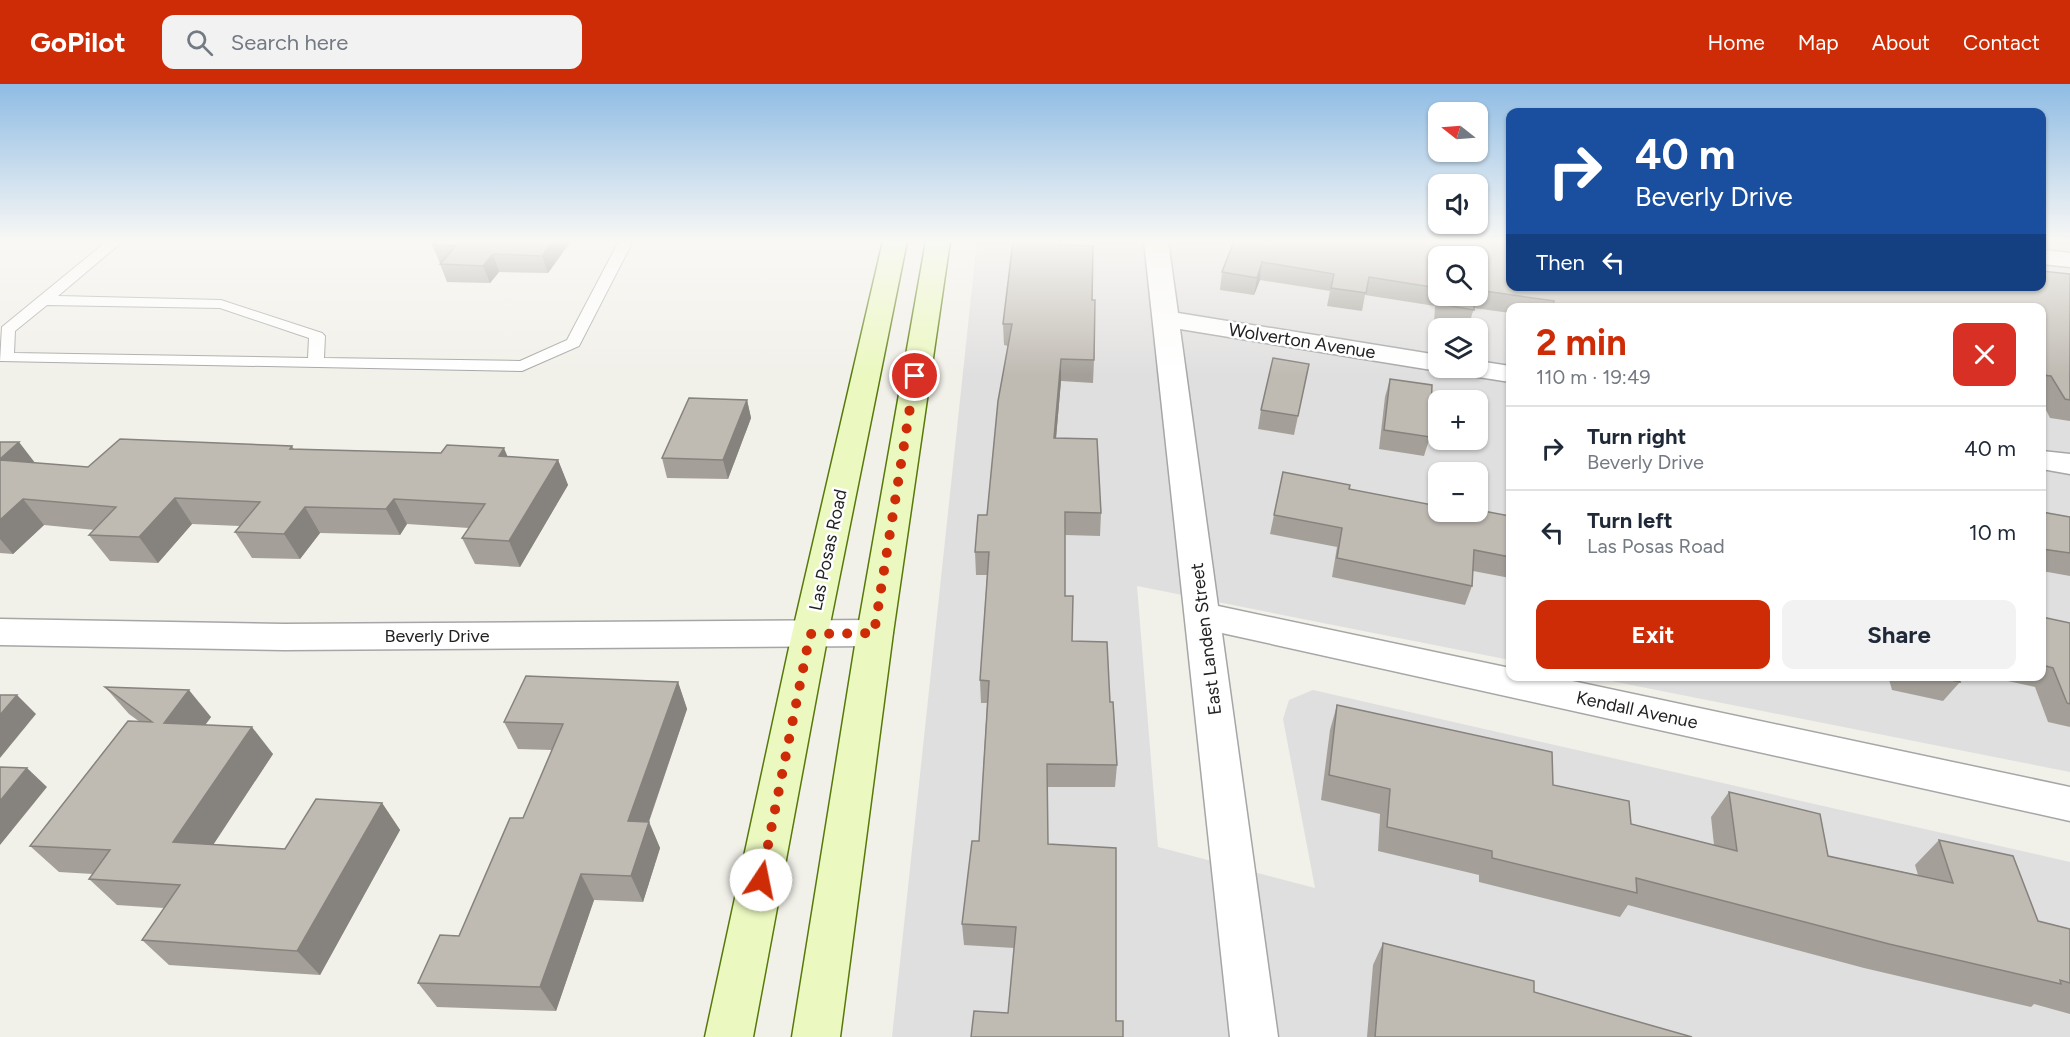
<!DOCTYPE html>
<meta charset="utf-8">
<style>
body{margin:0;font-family:Figtree,sans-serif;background:#f2f2f3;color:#1f2937;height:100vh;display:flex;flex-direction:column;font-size:22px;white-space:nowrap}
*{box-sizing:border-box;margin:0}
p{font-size:20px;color:#747a83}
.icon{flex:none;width:33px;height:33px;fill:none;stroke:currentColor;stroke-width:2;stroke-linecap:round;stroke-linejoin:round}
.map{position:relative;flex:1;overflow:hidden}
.details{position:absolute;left:1506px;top:219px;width:540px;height:378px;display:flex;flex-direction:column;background:#fff;border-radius:12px;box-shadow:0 2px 4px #0004}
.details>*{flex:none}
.banner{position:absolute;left:1506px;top:24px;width:540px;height:183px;border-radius:12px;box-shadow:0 2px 4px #0004;background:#1a4fa0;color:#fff;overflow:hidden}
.needle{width:39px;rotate:287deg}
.buttons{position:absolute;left:1428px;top:18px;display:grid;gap:12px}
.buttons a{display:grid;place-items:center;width:60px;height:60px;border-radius:12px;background:#fff;box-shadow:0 2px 4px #0004;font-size:30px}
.pin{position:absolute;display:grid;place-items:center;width:51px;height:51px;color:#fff;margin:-26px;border:3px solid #fff;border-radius:50%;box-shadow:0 2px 6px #0007}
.me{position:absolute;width:66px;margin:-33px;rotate:11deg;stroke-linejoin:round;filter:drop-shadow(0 0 4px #0008)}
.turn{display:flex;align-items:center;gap:21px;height:126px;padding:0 30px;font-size:27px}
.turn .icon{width:78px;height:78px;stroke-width:2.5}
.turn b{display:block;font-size:42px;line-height:51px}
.then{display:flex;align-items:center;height:57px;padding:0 30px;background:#0003;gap:12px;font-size:22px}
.round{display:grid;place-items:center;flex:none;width:63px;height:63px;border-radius:12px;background:#f2f2f3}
.summary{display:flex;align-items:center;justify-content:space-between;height:102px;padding:0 30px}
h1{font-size:36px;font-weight:700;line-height:45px;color:#cd2c07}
.cta{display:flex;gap:12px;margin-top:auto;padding:12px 30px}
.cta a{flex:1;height:69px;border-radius:12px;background:#cd2c07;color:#fff;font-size:24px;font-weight:700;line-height:69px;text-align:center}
.cta a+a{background:#f2f2f3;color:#1f2937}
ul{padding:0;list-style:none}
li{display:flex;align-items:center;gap:18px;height:84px;padding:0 30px;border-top:2px solid #e0e1e3}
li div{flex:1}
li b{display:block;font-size:22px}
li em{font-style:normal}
header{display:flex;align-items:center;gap:36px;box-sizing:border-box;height:84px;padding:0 30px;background:#cd2c07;color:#fff}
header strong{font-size:28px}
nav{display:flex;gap:33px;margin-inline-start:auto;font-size:21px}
.search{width:420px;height:54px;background:#f2f2f3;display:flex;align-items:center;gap:15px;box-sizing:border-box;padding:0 21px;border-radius:12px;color:#747a83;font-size:22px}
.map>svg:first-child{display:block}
</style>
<header>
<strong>GoPilot</strong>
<div class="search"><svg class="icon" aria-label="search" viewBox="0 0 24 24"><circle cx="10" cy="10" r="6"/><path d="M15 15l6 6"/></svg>Search here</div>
<nav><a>Home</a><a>Map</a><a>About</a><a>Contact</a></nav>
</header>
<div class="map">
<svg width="2070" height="953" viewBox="0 0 2070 953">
<rect width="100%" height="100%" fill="#f1f0e9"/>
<path fill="#e0dfdf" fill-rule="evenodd" d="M977,157H1510V202H2042V157H2070V688L1591,593L2042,592V224H1510V576L1137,502L1158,763L1315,804L1283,635L1289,616L1313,606L2070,778V953H892ZM1438,172H1478V212H1438ZM1438,244H1478V284H1438ZM1438,316H1478V356H1438ZM1438,388H1478V428H1438Z"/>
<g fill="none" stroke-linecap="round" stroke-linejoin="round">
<defs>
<path id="lane" d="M107,157H123L58,212L221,216L322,249L325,252L324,274L520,277L567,256L619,157H633L579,262L522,287L0,277L2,243ZM47,221L220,224L309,254L308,274L14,269L15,247Z"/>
<g id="street">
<path d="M1144,157H1168L1178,229L1438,271V284H1448L1438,287L1180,245L1218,522L1510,584V592H1549L2070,703V737L1222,549L1278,953H1230Z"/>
<path d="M2042,166L2070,169V183L2042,180Z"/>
<path d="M1478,277L1510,282V298L1459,290L1455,284H1478Z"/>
<path d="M2042,367L2070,370V390L2042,385Z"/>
<path d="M0,535L284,540L875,536L887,540L893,549L887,558L875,562L284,566L0,561Z"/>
</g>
<g id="secondary">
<path d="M883,157H907L828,550L753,953H705L792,550Z"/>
<path d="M926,157H950L893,549L840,953H792L857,549Z"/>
</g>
</defs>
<use href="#lane" stroke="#a6a6a6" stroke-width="2"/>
<use href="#street" stroke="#a6a6a6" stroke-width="3"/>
<use href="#secondary" stroke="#577909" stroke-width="3"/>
<use href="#lane" fill="#fff" fill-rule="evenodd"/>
<use href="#street" fill="#fff" fill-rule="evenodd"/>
<use href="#secondary" fill="#ebf8c0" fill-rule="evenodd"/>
</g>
<g fill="#a4a099" fill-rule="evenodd">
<path d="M436,157H571L548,189L499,188L490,199L447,198L440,180L441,179H440L432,161Z"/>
<path d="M1013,157H1061V161L1092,216L1094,276L1093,299L1061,297L1056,354L1101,429L1100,452L1065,451V512L1072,557L1110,618L1117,681L1115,703H1047L1008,929L1014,864L964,861L962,840L979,757L987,619H981L980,596L987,491H976L975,468L987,431L1008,262L1004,261L1003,240Z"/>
<path d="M1234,157L2042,202L2070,190V337L2050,334L2042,318V224H1510V229L1474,224L1468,244L1434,239L1435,222L1365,211L1362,227L1327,222L1330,207L1260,196L1254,211L1220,206L1222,188ZM1438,172H1478V212H1438Z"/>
<path d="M1309,280L1294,351L1258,345L1261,326Z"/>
<path d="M1390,295L1430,353L1424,372L1379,365L1385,313Z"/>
<path d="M747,316L751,334L728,395L667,394L662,374Z"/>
<path d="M1510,330V385L1509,334Z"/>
<path d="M0,358L35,379L88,383L292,362L294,365L558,376L568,401L520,483L475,480L462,454L469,444L407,440L400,451L320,449L300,475L252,474L235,448L240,442L192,440L158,479L110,477L89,451L95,446L44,441L13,470L0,469Z"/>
<path d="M1283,388L1349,405L1438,422V421V428L1510,432V494L1473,487L1472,502L1465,521L1332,493L1337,463L1270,450Z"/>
<path d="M2042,428L2070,433V492L2042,487Z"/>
<path d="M2042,533L2070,539V643L2048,638L2035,603L1985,592H2042Z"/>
<path d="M1888,592H1958L1960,598L1943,617L1892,606Z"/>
<path d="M678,598L687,625L649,738L660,764L643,818L594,816L556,927L437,923L418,899L459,852L523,734L552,666L518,665L504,638Z"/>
<path d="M105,603L211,633L205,641L273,670L213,760L285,765L382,719L400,746L320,891L169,881L142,856L164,824L117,821L89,795L93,790L59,788L30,762L140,638L129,630Z"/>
<path d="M1337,621L1553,701L1631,740L1714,761L1711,733L1729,708L1828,772L1918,791L1915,781L1939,756L2038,837L2070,845V930L2034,920L2031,923L1864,884L1628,821L1620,833L1479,798V791L1378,767L1380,730L1321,716L1330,646Z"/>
<path d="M1383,859L1534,908L1692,953H1367L1373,881Z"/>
</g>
<g fill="#86827d">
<path d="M553,157H571L548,189L542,172Z"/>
<path d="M493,170L499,188L490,199L483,182Z"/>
<path d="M1262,178L1260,196L1254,211L1257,194Z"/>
<path d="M1061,275V297L1054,377V354Z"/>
<path d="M747,316L751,334L728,395L723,376Z"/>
<path d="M19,358L39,384L0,377V375Z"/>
<path d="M504,364L515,390L499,372Z"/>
<path d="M558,376L568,401L520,483L509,457Z"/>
<path d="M175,414L192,440L158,479L139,453Z"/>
<path d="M23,415L44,441L13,470L0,455V436Z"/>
<path d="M394,415L407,440L400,451L386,425Z"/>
<path d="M305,423L320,449L300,475L284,450Z"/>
<path d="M678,598L687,625L640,763L628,737Z"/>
<path d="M189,606L211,633L187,666L164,639Z"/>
<path d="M17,611L36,630L0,674V631Z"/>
<path d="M252,643L273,670L198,784L173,758Z"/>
<path d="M27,684L47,703L0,761V717Z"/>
<path d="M382,719L400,746L320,891L297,867Z"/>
<path d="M649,738L660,764L643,818L631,792Z"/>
<path d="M581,790L594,816L556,927L540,903Z"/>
</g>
<g fill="#bfbab2" stroke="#86827d" stroke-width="1.5">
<path d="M436,157H553L542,172L493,170L483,182L440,180L456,162L432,161Z"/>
<path d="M1013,157H1060L1059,161L1093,162L1092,216H1095L1094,276L1061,275L1054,354L1097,355L1101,429L1065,428V512H1073L1072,557L1107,558L1110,618H1113L1117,681L1047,680L1048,760L1116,764V937H1123V953H971L974,927L1008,929L1016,843L962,840L972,757H979L989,597L980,596L989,468H975L978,431H987L998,317L1012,240H1003Z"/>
<path d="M1234,157H1510V202H2042V187L2070,190V316L2065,315L2051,292L2042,291V224H1553L1554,217L1478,206V172H1438V204L1369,193L1366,209L1331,204L1334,190L1262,178L1257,194L1222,188Z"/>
<path d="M1440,212H1474V226L1439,220Z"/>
<path d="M1273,274L1309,280L1298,332L1261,326Z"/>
<path d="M1390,295L1432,301L1430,353L1384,346Z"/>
<path d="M689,314L747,316L723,376L662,374Z"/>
<path d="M120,355L292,362L290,365L441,369L447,361L504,364L499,372L558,376L509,457L462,454L485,420L394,415L386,425L305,423L284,450L235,448L260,418L175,414L139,453L89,451L116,423L23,415L0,436V376L88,383Z"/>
<path d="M0,358H19L0,375Z"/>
<path d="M1283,388L1350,401L1349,405L1438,422V428H1478V426L1510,432V473L1474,466L1472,502L1337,474L1342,444L1274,431Z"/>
<path d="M2042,428L2070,433V469L2042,465Z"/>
<path d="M2042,533L2070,539V620L2067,619L2053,584L2042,581Z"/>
<path d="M526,592L678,598L628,737L649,738L631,792L581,790L540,903L418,899L440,851L459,852L510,734H523L563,640L504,638Z"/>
<path d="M1933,592H1958L1960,598Z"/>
<path d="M105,603L189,606L164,639L252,643L173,758L285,765L316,715L382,719L297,867L142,856L180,801L89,795L110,766L30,762L128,637L152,638Z"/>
<path d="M0,611H17L0,631Z"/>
<path d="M1337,621L1552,668L1553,701L1629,717L1631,740L1737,767L1729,708L1820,730L1828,772L1953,799L1939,756L2013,772L2038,837L2070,845V899L2060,896L2061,900L1889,860L1636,794L1637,809L1492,774V767L1387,743L1390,705L1329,691Z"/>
<path d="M0,683L27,684L0,717Z"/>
<path d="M1383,859L1534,897V908L1692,953H1375Z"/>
</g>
<linearGradient id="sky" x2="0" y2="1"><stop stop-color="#8fbce4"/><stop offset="0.54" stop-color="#f9f8f5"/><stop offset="1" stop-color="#f9f8f5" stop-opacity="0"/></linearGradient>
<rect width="2070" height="291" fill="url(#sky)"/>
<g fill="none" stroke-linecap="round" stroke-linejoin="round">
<path stroke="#cd2c07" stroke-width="10" stroke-dasharray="0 18" d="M761,796L810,550L874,549L915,292"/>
</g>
<g text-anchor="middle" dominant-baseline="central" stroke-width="5" stroke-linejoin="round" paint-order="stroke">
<g font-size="18" fill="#222" stroke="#fff">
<text transform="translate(1302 257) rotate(9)">Wolverton Avenue</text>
<text transform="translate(828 466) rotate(-78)">Las Posas Road</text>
<text x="437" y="552">Beverly Drive</text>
<text transform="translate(1206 555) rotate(-97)">East Landen Street</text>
<text transform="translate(1637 626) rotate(12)">Kendall Avenue</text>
</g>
</g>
</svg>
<div class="buttons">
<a><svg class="needle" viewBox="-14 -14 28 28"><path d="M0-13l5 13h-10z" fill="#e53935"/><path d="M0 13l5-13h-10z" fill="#747a83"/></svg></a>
<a><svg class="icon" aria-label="sound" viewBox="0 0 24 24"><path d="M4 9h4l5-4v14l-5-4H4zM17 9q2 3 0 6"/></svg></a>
<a><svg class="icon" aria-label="search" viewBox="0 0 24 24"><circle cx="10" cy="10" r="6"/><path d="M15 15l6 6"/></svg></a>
<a><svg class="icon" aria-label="layers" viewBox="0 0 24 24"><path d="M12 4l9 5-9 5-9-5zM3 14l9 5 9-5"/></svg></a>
<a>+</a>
<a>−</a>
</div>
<div class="pin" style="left:915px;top:292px;background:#d93025"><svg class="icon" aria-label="arrive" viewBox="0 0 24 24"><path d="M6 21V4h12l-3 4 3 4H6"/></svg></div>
<svg class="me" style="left:761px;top:796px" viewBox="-20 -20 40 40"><circle r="19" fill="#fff"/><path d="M0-13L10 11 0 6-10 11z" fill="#cd2c07"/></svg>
<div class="banner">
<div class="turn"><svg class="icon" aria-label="right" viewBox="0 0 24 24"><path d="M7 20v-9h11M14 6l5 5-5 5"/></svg><div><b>40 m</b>Beverly Drive</div></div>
<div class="then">Then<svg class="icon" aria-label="left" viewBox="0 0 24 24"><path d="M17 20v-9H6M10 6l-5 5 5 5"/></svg></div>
</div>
<section class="details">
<div class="summary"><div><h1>2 min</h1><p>110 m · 19:49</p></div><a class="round" style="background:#d93025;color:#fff"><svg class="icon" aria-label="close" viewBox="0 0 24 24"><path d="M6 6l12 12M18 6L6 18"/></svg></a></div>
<ul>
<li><svg class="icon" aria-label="right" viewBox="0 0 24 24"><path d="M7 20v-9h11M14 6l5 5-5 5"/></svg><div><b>Turn right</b><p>Beverly Drive</p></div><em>40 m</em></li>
<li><svg class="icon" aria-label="left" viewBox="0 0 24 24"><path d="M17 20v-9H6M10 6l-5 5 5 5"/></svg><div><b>Turn left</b><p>Las Posas Road</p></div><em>10 m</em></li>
</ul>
<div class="cta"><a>Exit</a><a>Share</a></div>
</section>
</div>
